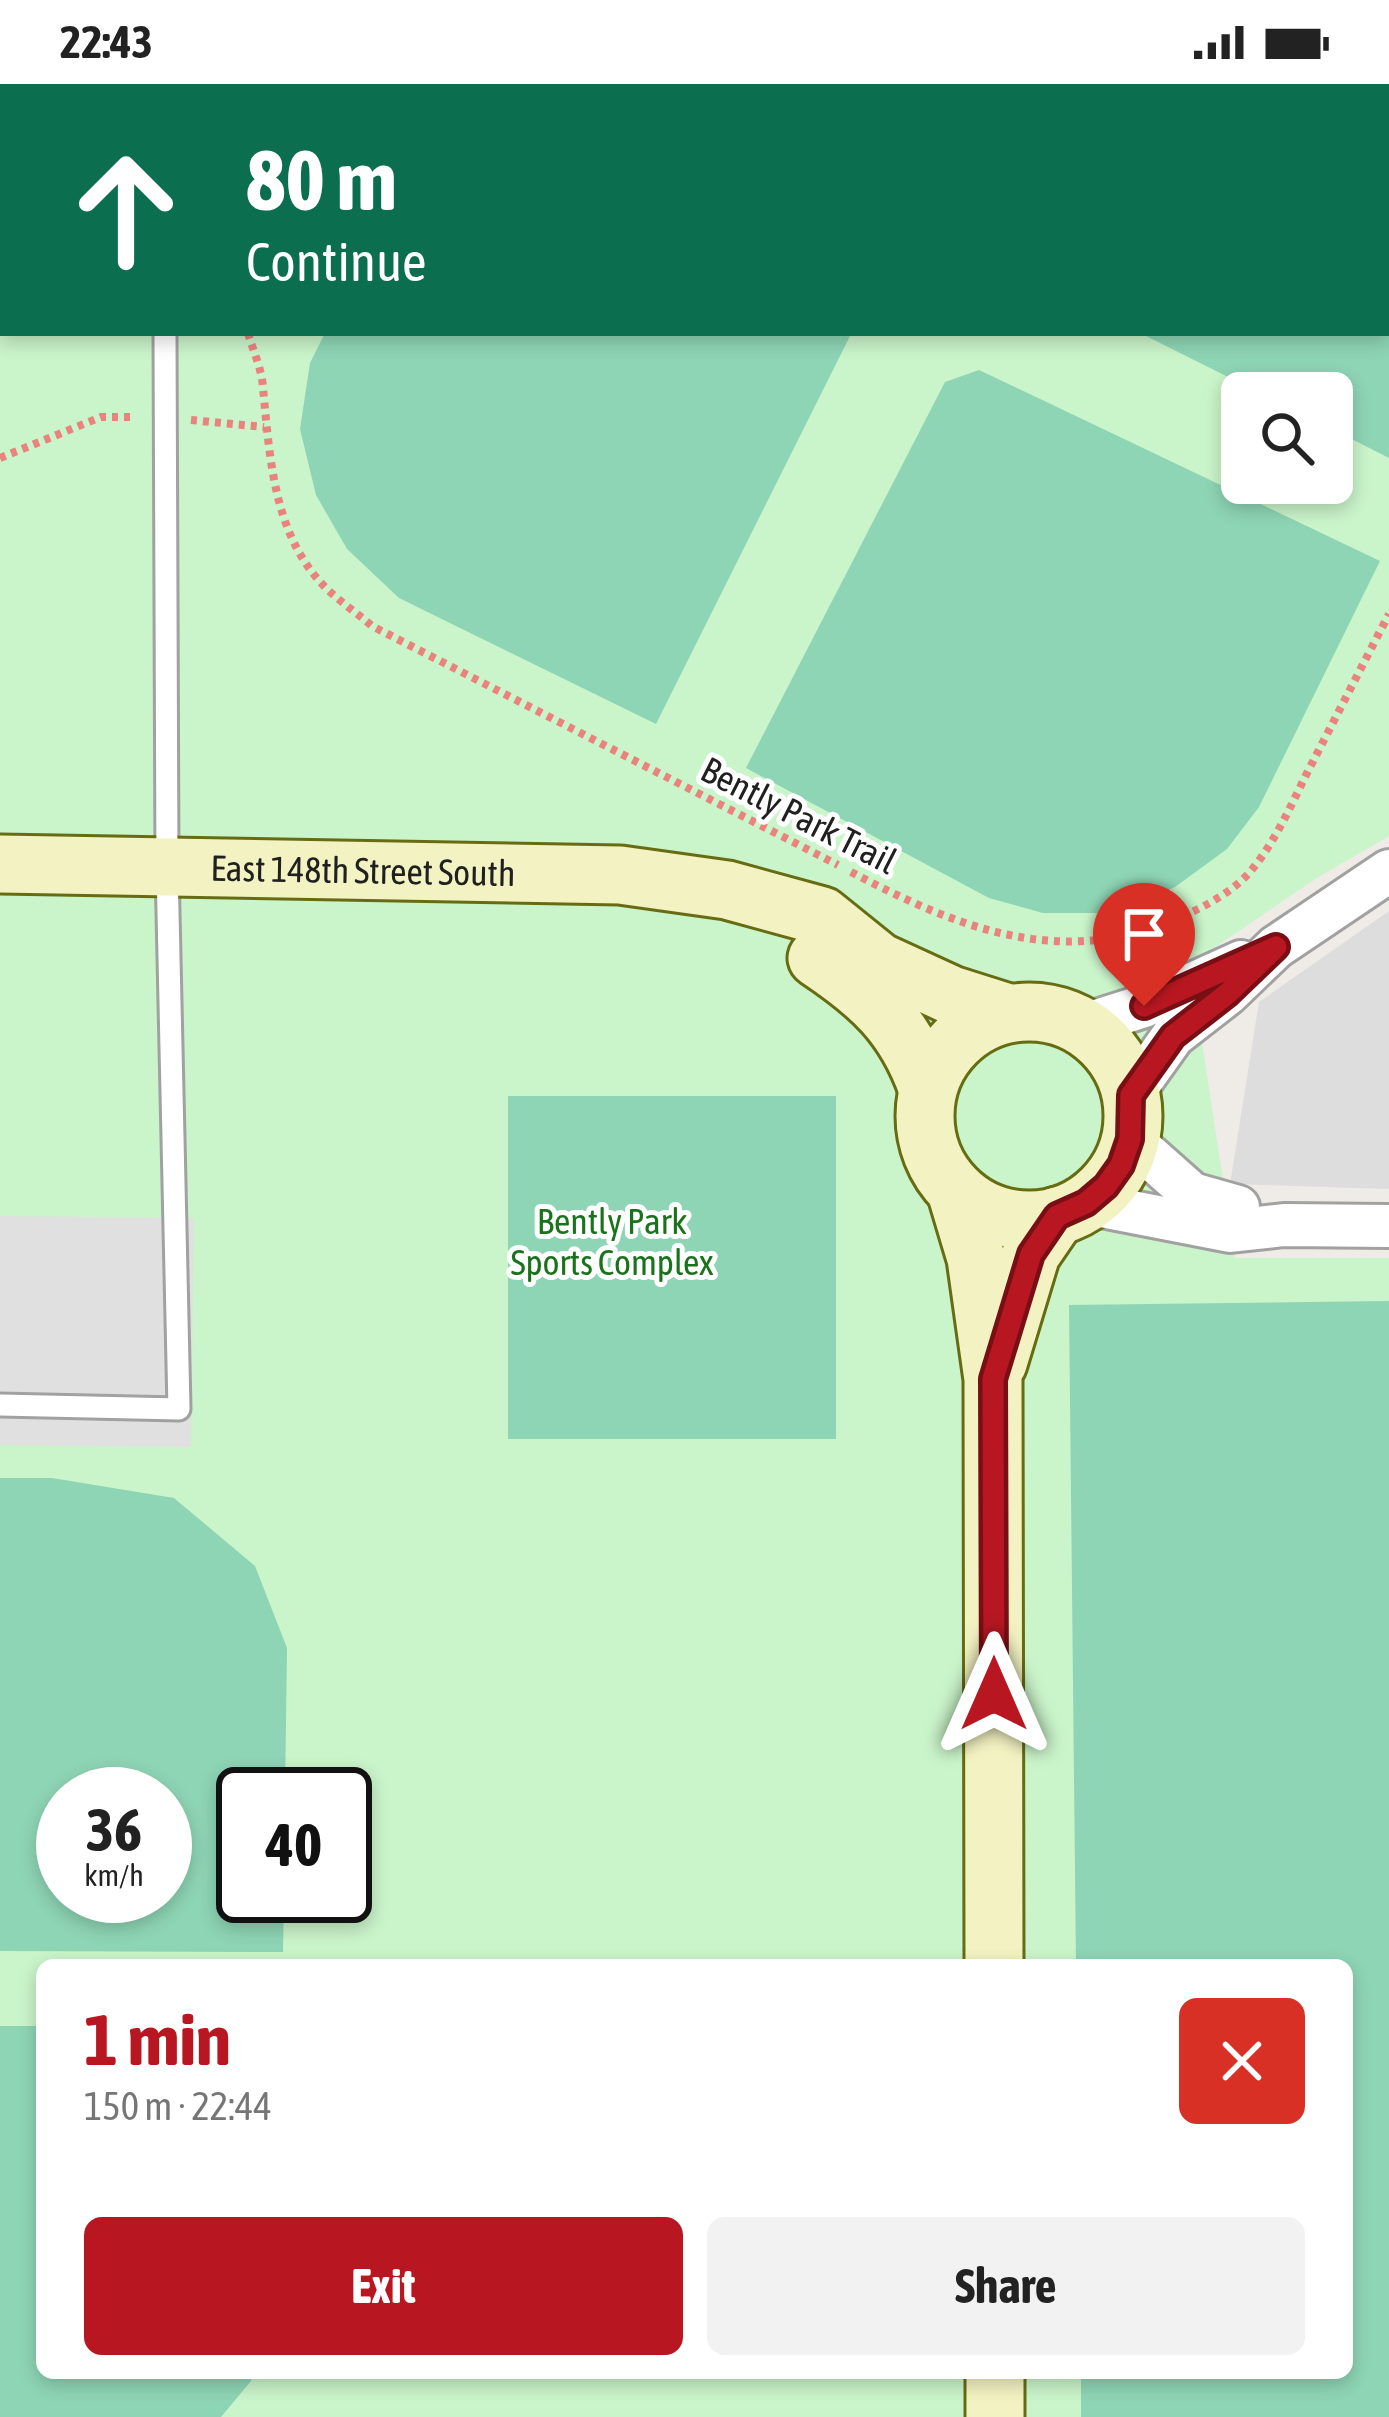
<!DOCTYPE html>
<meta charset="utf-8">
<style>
body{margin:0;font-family:"Asap Condensed",sans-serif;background:#f2f2f2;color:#222;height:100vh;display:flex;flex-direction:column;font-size:45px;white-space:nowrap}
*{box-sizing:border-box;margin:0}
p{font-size:39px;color:#767676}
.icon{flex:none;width:66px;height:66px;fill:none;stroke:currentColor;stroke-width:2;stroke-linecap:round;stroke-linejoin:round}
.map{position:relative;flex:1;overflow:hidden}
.panel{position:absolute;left:36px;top:1875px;width:1317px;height:420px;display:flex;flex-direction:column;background:#fff;border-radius:18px;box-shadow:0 6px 18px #0003}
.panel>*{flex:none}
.guide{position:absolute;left:0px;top:0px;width:1389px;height:252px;box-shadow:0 6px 18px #0003;background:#0b6e4f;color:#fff;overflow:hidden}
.tools{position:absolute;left:1221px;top:288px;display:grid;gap:24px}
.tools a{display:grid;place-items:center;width:132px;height:132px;border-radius:18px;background:#fff;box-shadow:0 6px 18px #0003;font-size:60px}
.speed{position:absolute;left:36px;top:1683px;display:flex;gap:24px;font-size:60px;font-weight:700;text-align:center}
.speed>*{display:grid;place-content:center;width:156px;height:156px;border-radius:50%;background:#fff;box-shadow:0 6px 18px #0003;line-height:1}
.speed small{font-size:30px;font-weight:400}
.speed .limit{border:6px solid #111;border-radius:18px;background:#fff;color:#111}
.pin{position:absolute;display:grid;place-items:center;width:102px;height:102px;color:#fff;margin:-123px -51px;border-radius:50% 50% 50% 0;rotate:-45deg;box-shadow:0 0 12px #0007}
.pin .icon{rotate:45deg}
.me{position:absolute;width:132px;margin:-66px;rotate:0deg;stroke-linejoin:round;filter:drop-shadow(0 0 9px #0008)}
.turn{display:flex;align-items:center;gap:42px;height:252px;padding:0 48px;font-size:54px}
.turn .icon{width:156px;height:156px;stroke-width:2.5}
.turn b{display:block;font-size:84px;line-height:102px}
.round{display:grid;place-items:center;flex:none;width:126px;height:126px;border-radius:18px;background:#f2f2f2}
.headline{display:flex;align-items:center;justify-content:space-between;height:204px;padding:0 48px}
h1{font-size:72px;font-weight:700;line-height:90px;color:#b81721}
.primary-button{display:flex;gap:24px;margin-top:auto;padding:24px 48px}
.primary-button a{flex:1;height:138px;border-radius:18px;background:#b81721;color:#fff;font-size:48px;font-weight:700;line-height:138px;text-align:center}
.primary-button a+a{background:#f2f2f2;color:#222}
.status{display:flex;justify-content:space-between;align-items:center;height:84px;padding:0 60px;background:#fff;direction:ltr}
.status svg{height:33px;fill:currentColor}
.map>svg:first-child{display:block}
</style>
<div class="status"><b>22:43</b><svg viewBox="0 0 49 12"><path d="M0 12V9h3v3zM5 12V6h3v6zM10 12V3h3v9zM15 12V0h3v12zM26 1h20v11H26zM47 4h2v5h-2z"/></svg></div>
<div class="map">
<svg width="1389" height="2333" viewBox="0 0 1389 2333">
<rect width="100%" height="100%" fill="#efece7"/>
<path fill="#dedddd" d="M1389,827V1105L1230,1100L1259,918Z"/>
<path fill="#caf4ca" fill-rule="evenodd" d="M0,0H1389V752L1317,794L1190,880L1235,1174H1389V2333H0ZM3,3H1386V249H3ZM1242,309H1332V399H1242ZM63,1710H165V1812H63ZM243,1710H345V1812H243ZM42,1881H1347V2289H42Z"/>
<g fill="#8ed5b5" fill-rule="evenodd">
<path d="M651,0H983L657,3Z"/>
<path d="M1094,0H1389V374L1332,345V309H1260L1140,249H1386V3H1093Z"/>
<path d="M325,249H850L851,250L656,640L399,514L347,465L316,411L300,345L310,279Z"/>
<path d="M979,286L1380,477L1259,723L1227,765L1175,803L1115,829H1043L989,814L746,684L945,298Z"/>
<rect x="508" y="1012" width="328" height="343"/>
<path d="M1389,1217V2333H1081V2289H1347V1881H1076L1069,1221Z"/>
<path d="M0,1394H52L174,1414L255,1482L287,1564L285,1710H243V1812H284L283,1868L0,1867ZM63,1710H165V1812H63Z"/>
<path d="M0,1942H42V2289H252L251,2297L221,2333H0Z"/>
</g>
<path fill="#e0e0e0" d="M0,1132L194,1134L191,1363L0,1361Z"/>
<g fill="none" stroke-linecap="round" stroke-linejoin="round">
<defs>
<g id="lane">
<path d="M164,0V3"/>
<path d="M0,1321L179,1325L167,783L165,249"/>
</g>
<g id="street">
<path d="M1081,942L1144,922L1241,878"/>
<path d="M1131,1011L1173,952L1227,910L1276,863L1389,787"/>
<path d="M1130,1055L1192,1110L1238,1123"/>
<path d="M1086,1119L1230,1147L1284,1141L1389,1142"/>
</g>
<g id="secondary">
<path id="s1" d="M0,780L620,791L727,806L822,832L879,878L951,911L1008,929"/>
<path d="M817,874C871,910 905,941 927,1003"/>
<circle cx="1029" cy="1032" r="104"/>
<path d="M956,1107L976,1174L993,1295L994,1881"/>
<path d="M998,1279L1031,1170L1057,1132"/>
<path d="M995,2289V2333"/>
</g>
</defs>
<use href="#lane" stroke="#a1a1a1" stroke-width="27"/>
<use href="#street" stroke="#a1a1a1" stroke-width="48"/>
<use href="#secondary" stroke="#676c12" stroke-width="63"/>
<g stroke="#ea827d" stroke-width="8" stroke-dasharray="6 6" stroke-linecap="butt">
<path d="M248,249C253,267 262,285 263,304C270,374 273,453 328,506C342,519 358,530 372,542L838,781"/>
<path d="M191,336L264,343"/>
<path d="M0,374L101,333H134"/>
<path d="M851,788C954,842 1058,885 1173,836C1201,825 1230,810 1250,788C1276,757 1291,721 1309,685C1336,633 1362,582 1389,530"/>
</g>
<use href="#lane" stroke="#fff" stroke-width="21"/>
<use href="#street" stroke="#fff" stroke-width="42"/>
<use href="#secondary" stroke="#f3f2c2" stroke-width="57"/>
</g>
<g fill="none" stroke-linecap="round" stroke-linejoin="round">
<defs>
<path id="route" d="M994,1610L993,1295L1031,1170L1057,1132L1086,1119L1106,1102L1121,1081L1130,1055L1131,1011L1173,952L1227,910L1276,863L1144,922"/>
</defs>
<use href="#route" stroke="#780f15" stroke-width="30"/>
<use href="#route" stroke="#b81721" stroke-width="21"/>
</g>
<g text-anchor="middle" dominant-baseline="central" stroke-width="10" stroke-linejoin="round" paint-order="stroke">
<g font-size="36" fill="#202020" stroke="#fff">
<text transform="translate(799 731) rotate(27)">Bently Park Trail</text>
<text stroke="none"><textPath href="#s1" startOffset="363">East 148th Street South</textPath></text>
</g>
<g font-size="36" fill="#18731b" stroke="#fff">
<text x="612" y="1137">Bently Park<tspan x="612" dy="41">Sports Complex</tspan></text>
</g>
</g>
</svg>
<div class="tools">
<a><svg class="icon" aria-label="search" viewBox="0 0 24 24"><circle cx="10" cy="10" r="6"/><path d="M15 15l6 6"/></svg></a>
</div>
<div class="speed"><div>36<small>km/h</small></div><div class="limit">40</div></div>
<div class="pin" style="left:1144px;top:922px;background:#d93025"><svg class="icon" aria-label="arrive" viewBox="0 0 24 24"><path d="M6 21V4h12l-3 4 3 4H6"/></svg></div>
<svg class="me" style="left:994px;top:1610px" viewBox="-20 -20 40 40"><path d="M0-17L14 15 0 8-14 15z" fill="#b81721" stroke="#fff" stroke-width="4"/></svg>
<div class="guide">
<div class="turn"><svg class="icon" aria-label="ahead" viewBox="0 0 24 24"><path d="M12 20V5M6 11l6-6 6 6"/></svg><div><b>80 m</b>Continue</div></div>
</div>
<section class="panel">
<div class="headline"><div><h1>1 min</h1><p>150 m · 22:44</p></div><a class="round" style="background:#d93025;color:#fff"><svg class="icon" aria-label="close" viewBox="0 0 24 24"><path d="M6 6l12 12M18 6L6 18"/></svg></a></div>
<div class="primary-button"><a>Exit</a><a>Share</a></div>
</section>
</div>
